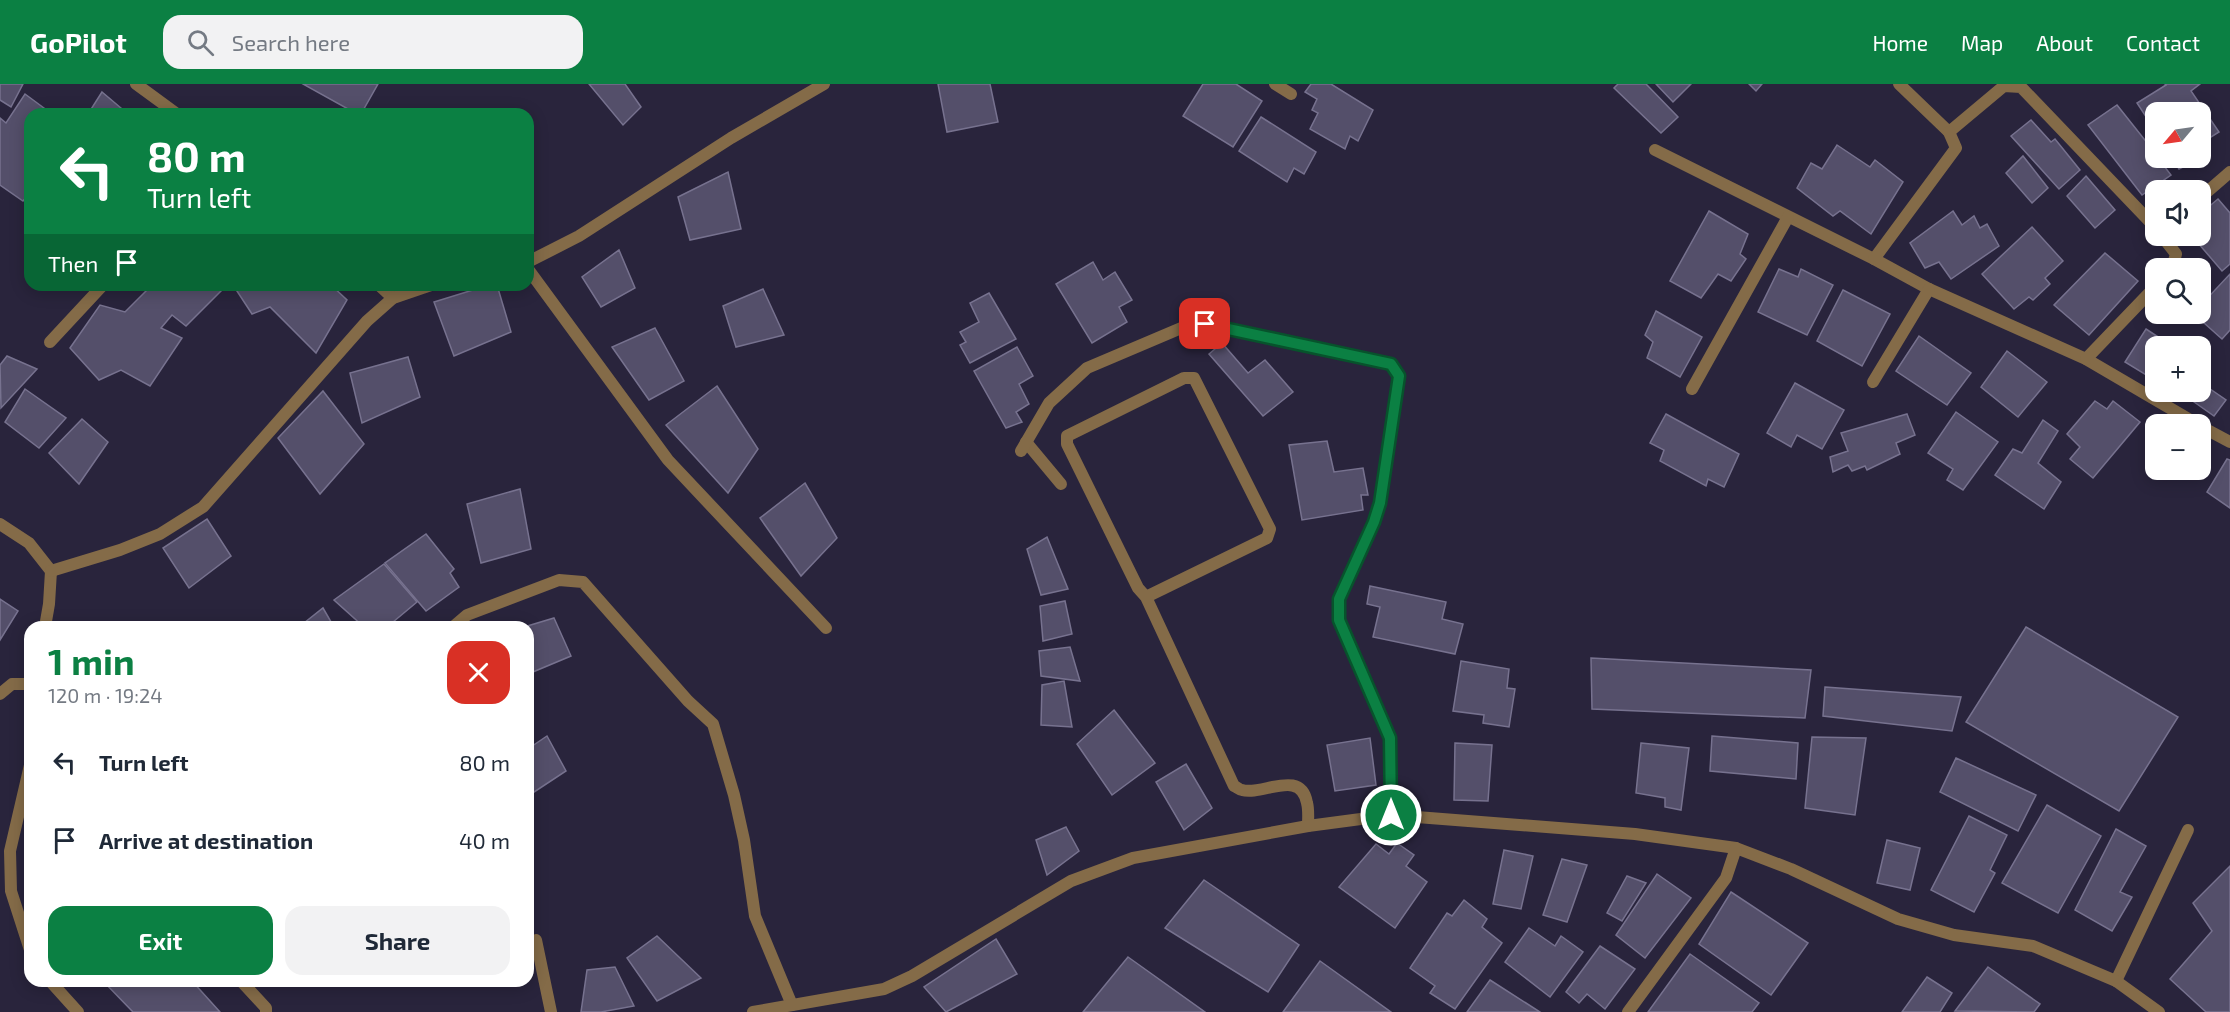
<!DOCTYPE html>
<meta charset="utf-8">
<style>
body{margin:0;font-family:"Exo 2",sans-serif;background:#f2f2f3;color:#1f2937;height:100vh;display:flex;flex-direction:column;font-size:22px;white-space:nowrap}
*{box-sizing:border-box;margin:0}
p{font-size:20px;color:#747a83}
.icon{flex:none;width:33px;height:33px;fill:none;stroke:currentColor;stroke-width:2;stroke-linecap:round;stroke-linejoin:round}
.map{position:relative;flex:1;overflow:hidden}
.side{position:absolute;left:24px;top:537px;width:510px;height:366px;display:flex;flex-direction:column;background:#fff;border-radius:18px;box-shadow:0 3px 15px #0003}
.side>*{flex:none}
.banner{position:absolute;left:24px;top:24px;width:510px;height:183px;border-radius:18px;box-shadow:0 3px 15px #0003;background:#0b8043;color:#fff;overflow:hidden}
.needle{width:39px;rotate:241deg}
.buttons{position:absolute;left:2145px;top:18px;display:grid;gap:12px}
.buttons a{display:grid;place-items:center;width:66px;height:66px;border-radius:12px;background:#fff;box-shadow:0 3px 15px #0003;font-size:30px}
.pin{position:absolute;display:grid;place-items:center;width:51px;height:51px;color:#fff;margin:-26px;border-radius:12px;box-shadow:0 3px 9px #0006}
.me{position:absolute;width:66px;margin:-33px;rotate:0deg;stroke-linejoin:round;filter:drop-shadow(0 0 4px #0008)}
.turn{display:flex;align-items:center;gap:21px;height:126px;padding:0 24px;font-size:27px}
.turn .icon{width:78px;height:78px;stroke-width:2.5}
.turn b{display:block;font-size:42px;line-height:51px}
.then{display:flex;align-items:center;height:57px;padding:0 24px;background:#0003;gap:12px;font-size:22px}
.round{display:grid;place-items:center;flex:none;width:63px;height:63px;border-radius:18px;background:#f2f2f3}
.headline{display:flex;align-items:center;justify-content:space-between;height:102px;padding:0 24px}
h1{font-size:36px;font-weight:700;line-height:45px;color:#0b8043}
.action{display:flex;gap:12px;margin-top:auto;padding:12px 24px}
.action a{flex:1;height:69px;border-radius:18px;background:#0b8043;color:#fff;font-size:24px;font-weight:700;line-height:69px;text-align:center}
.action a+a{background:#f2f2f3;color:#1f2937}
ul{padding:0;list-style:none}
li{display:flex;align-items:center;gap:18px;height:78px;padding:0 24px}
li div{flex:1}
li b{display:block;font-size:22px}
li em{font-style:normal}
header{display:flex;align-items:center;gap:36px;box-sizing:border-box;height:84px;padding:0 30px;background:#0b8043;color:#fff}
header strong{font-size:28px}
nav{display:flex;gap:33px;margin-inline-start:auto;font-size:21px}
.search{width:420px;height:54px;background:#f2f2f3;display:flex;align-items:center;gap:15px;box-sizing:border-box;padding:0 21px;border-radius:18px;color:#747a83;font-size:22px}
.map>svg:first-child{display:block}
</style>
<header>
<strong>GoPilot</strong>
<div class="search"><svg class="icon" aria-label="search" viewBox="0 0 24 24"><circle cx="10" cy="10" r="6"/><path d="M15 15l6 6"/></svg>Search here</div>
<nav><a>Home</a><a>Map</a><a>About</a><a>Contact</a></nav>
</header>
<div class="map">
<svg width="2230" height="928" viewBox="0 0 2230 928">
<rect width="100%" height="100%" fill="#29243c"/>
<g fill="#544f6a" stroke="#77728f" stroke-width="1.5">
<path d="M0,0H23L11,23L0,16Z"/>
<path d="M303,0H378L361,30H357Z"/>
<path d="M589,0H625L641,23L623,41Z"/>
<path d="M938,0H990L998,38L947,48Z"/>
<path d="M1203,0H1236L1262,17L1233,63L1183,32Z"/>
<path d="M1311,0H1331L1373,26L1358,57L1350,52L1345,65L1310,45L1318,29L1312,26L1317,15L1305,8Z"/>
<path d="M1618,0H1646L1678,33L1661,49L1614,4Z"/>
<path d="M1656,0H1691L1673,18Z"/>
<path d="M1749,0H1762L1756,7Z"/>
<path d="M2165,0H2200L2191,7L2219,48L2200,60V28H2156V48L2137,19L2166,1Z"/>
<path d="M102,8L128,30H88Z"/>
<path d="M25,10L52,30H30V109L23,117L0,101V34L6,39Z"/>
<path d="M2117,21L2156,70V74H2158L2171,91L2142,111L2088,41Z"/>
<path d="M1261,33L1316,68L1304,90L1294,84L1287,98L1239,67Z"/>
<path d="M2031,36L2051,58L2055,55L2080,86L2059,105L2011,52Z"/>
<path d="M1837,61L1870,83L1875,76L1903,98L1871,150L1840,127L1833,132L1797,104L1811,79L1822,85Z"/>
<path d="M2023,72L2048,104L2032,119L2006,89Z"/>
<path d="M2172,74H2198L2199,75L2179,85Z"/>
<path d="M728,88L741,145L690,156L678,113Z"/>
<path d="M2086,92L2115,126L2095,144L2067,112Z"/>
<path d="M2218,115L2230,129V180L2222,187L2192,152H2200V130Z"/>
<path d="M1709,127L1748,150L1740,170L1746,175L1731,197L1718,190L1701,214L1670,197Z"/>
<path d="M1953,127L1962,141L1974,132L1980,144L1987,140L1999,162L1951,195L1939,178L1925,184L1910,159Z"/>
<path d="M2032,143L2063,177L2045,194L2050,200L2033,216L2029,213L2014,225L1982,190Z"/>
<path d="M619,166L635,204L601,223L582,193Z"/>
<path d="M2105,169L2138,197L2089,251L2054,221Z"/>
<path d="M1093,178L1103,196L1115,188L1132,216L1119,223L1127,238L1092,259L1056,200Z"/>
<path d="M1779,185L1798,193L1801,185L1833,201L1807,251L1758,228Z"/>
<path d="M2230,190V246L2222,255L2194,230H2200V222Z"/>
<path d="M152,201H227L186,242L172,231L161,244L182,254L150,302L121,286L99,296L70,264L100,221L125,228Z"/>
<path d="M233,201H331L347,216L316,269L270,223L252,230Z"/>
<path d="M489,201H497L511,248L454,272L434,218Z"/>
<path d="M763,205L784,251L736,263L723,222Z"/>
<path d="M1843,206L1890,230L1862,282L1817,257Z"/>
<path d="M989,209L1016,255L970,279L960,261L966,258L960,248L979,238L970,219Z"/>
<path d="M1656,227L1702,253L1680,293L1647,274L1653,258L1645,251Z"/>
<path d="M655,244L684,297L649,316L612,263Z"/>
<path d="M2146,245L2172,262H2156V297L2125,278Z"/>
<path d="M1919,252L1971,289L1947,321L1896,287Z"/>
<path d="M1222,259L1248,289L1265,276L1293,308L1263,332L1209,270Z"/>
<path d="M1017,263L1033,292L1019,300L1029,320L1016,328L1022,338L1006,344L974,287Z"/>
<path d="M2007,267L2047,298L2018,333L1981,303Z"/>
<path d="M7,272L37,285L1,324L0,281Z"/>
<path d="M408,273L420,313L362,339L350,289Z"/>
<path d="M2200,298L2226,316L2214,332L2180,308H2200Z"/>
<path d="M1795,299L1844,326L1822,365L1797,351L1791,363L1767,349Z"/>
<path d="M717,302L758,365L728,409L666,341Z"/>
<path d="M25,305L66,334L39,364L5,338Z"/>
<path d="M323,307L364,360L320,410L278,354Z"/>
<path d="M2095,317L2107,325L2113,317L2140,338L2093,394L2070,375L2080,363L2067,350Z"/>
<path d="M1956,328L1998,358L1963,406L1947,396L1953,385L1928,369Z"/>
<path d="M1666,330L1739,370L1724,403L1708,395L1706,402L1660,377L1664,366L1650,359Z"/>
<path d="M1907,330L1915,351L1896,359L1900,370L1867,386L1865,382L1852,387L1848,381L1833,388L1830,373L1848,367L1841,349Z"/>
<path d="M82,335L108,358L79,400L49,369Z"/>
<path d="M2043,336L2058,347L2038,379L2061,398L2044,425L1995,391L2013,365L2022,369Z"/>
<path d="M1327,357L1334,388L1363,384L1368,411H1361L1363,426L1302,436L1289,361Z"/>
<path d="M2227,375L2230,376V424L2207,408Z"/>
<path d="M805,399L837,454L801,492L760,434Z"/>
<path d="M520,405L531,465L481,479L467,420Z"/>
<path d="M207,435L231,472L189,504L163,464Z"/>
<path d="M426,450L454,485L450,489L459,503L426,527L385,479Z"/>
<path d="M1047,453L1068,505L1041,511L1027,465Z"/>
<path d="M384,480L417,518L387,543H364L334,516Z"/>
<path d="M1370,502L1446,518L1442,535L1463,540L1455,570L1373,553L1380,523L1367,520Z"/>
<path d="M0,515L18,527L0,556Z"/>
<path d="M1065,517L1072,550L1043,557L1040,522Z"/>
<path d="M323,524L334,543H299Z"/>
<path d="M554,534L571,572L528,590V543H524Z"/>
<path d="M2026,543L2178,633L2119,727L1966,638Z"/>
<path d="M1070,563L1080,597L1041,592L1039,567Z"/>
<path d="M1591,574L1811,586L1805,634L1592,625Z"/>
<path d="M1461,577L1509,585L1507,604L1515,605L1509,643L1483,639L1484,631L1453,627Z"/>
<path d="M1064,597L1072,643L1041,641L1042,601Z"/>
<path d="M1825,603L1961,613L1952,647L1823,632Z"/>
<path d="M1114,626L1155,679L1112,711L1077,660Z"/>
<path d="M547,652L566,687L528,712V665Z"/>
<path d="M1712,652L1798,659L1796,695L1710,687Z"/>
<path d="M1812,653L1866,654L1855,731L1805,724Z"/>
<path d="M1370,654L1376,701L1335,707L1327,661Z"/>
<path d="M1455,659L1492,661L1488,717L1454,716Z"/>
<path d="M1641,659L1689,664L1681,726L1665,723V714L1636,709Z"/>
<path d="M1956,674L2036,711L2018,747L1940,708Z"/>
<path d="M1186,680L1212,724L1184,746L1156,698Z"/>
<path d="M2047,721L2101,752L2058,829L2002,799Z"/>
<path d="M1969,732L2007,751L1990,786L1995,789L1974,828L1931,806Z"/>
<path d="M1066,743L1079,767L1047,791L1036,756Z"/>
<path d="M2116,745L2146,762L2120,808L2132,813L2112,847L2075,826Z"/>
<path d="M1887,756L1920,764L1910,806L1877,799Z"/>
<path d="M1397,759L1414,771L1406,782L1427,798L1395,844L1339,803L1376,760L1389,770Z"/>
<path d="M1504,766L1533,772L1521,825L1493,820Z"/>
<path d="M1562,775L1587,781L1567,838L1543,831Z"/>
<path d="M2230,782V928H2206L2170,895L2212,847L2193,819Z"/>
<path d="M1657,790L1691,814L1645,874L1616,851Z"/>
<path d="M1627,792L1646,799L1622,837L1607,829Z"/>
<path d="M1204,796L1299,861L1268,908L1165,844Z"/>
<path d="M1731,808L1808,859L1771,911L1699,860Z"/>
<path d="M1464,816L1487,835L1482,843L1502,859L1455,925L1430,909L1435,902L1410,884L1447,829L1452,832Z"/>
<path d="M1529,844L1555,862L1561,852L1583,868L1550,913L1505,878Z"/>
<path d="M657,852L701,894L657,917L627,874Z"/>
<path d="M996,855L1017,890L946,928L924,903Z"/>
<path d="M1600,862L1635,885L1605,925L1587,910L1579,919L1566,908Z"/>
<path d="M1690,870L1759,919L1752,928H1648Z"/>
<path d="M1128,873L1205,928H1083Z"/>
<path d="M1320,877L1391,928H1283Z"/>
<path d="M615,883L634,922L601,928H581L587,886Z"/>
<path d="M1988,883L2040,920L2034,928L1955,927Z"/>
<path d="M1927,893L1952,909L1940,928H1902Z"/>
<path d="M1490,896L1540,928H1467Z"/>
<path d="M103,897H192L220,928H133Z"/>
</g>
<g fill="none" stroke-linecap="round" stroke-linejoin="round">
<g stroke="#846b48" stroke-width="12">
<path d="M1899,0L1949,48L2004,2L2021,3L2156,144"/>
<path d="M2200,114L2230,88"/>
</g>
<g stroke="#846b48" stroke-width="12">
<path d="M136,0L177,30"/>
<path d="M1275,0L1291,10"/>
<path d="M1655,66L1874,175L1929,205L2086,275L2197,340"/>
<path d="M2162,152L2176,170L2172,184"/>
<path d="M1874,175L1956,64L1949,48"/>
<path d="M528,178L579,152L731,54L824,0"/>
<path d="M528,185L668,376L826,544"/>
<path d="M379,201L393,214"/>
<path d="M50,258L103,201"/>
<path d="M2086,275L2156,202"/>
<path d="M1873,298L1929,205"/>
<path d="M1692,305L1788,133"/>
<path d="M2200,342L2230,358"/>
<path d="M1026,358L1061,400"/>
<path d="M1021,367L1049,319L1087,284L1186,242L1205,240L1391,280L1399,292L1380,419L1374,438L1339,515V536L1390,654L1391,731"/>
<path d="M0,440L29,459L51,487L49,520L45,543"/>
<path d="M51,487L120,466L160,450L203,423L367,237L393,214L431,201"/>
<path d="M1146,513L1267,454L1270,445L1194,294H1184L1067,352V360L1138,504L1146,513L1234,702C1237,703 1239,706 1242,706C1262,712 1301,684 1307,719C1309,726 1308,735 1308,742"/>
<path d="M453,543L467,531L559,496L583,498L688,617L713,640L734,711L744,756L755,832L792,921"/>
<path d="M0,610L12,600H30"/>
<path d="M30,681L10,767L11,807L30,866"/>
<path d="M536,856L551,928"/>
<path d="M50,897L78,928"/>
<path d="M241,897L266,924V928"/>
<path d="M2116,897L2188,746"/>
<path d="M753,928L884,905L912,892L1071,797L1133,774L1308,742L1391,731L1635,750L1736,764L1791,785L1898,835L1954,851L2033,862L2116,897L2159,928"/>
<path d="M1628,928L1726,794L1736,764"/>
</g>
</g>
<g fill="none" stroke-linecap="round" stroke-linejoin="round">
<defs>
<path id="route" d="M1205,240L1391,280L1399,292L1380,419L1374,438L1339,515V536L1390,654L1391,731"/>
</defs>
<use href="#route" stroke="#07532c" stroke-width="15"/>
<use href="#route" stroke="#0b8043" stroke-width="10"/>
</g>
</svg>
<div class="buttons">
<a><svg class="needle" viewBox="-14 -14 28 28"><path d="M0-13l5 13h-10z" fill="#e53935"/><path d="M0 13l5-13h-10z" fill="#747a83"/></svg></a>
<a><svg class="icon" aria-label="sound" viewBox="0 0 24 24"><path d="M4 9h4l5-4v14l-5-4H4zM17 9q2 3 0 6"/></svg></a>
<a><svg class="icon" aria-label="search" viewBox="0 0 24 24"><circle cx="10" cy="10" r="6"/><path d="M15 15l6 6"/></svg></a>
<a>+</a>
<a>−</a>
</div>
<div class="pin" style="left:1205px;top:240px;background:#d93025"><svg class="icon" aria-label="arrive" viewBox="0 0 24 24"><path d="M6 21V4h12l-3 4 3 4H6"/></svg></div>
<svg class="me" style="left:1391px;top:731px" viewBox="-20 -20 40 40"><circle r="17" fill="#0b8043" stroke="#fff" stroke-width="3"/><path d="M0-11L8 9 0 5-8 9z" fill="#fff"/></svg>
<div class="banner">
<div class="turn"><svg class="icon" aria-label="left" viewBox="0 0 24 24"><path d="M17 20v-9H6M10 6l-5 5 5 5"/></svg><div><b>80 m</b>Turn left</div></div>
<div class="then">Then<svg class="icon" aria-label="arrive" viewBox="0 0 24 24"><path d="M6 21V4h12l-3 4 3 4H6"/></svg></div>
</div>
<section class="side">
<div class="headline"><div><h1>1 min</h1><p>120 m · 19:24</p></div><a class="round" style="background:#d93025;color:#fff"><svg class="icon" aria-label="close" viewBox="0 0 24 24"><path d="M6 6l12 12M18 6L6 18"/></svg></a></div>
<ul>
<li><svg class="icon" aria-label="left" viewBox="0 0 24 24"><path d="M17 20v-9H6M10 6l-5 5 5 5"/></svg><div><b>Turn left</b></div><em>80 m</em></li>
<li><svg class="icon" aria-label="arrive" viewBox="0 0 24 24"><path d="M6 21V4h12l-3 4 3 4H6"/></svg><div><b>Arrive at destination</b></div><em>40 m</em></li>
</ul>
<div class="action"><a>Exit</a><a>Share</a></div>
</section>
</div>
